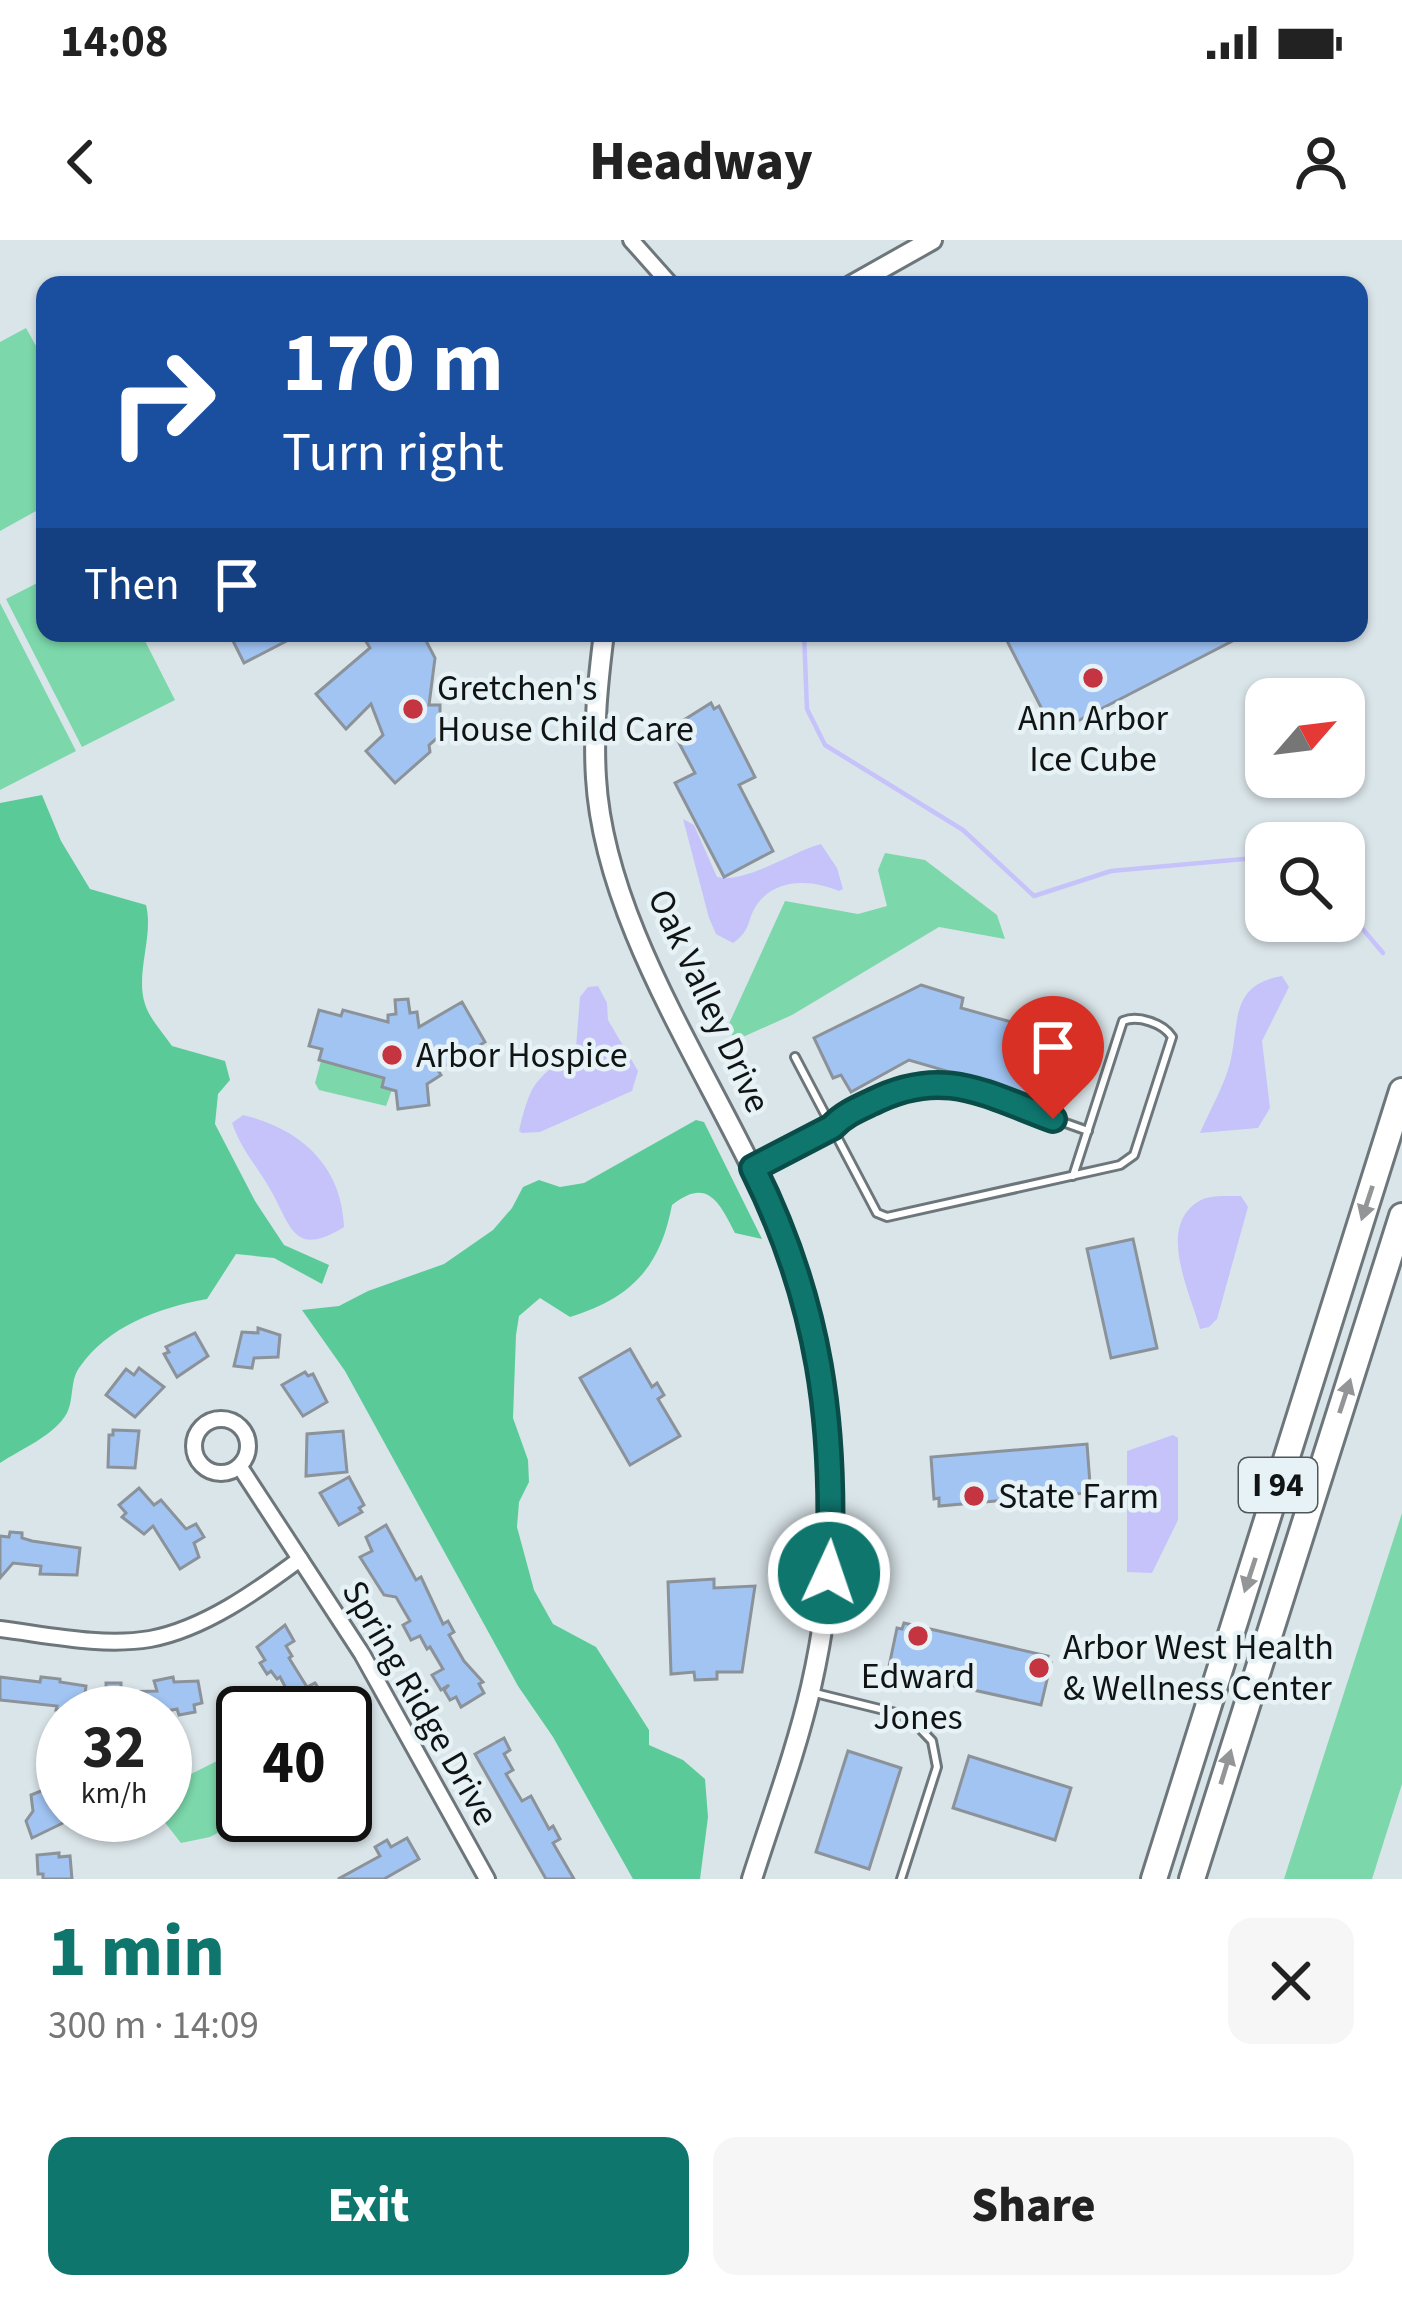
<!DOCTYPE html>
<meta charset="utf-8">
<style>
body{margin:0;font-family:"Source Sans 3",sans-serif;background:#f6f6f6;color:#222;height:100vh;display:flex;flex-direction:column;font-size:45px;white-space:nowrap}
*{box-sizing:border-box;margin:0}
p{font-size:39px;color:#767676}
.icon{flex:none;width:66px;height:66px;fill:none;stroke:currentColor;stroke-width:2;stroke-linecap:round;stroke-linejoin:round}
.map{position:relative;height:1639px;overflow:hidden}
.side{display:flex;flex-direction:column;background:#fff;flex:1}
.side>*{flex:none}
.top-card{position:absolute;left:36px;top:36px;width:1332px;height:366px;border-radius:24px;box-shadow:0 3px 9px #0004;background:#1a4fa0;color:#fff;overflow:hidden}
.needle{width:78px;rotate:62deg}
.buttons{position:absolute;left:1245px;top:438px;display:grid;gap:24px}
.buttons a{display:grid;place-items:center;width:120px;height:120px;border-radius:24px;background:#fff;box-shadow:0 3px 9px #0004;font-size:60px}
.speed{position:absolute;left:36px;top:1446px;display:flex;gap:24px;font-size:60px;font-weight:700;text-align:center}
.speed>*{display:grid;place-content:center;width:156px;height:156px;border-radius:50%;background:#fff;box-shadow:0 3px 9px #0004;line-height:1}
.speed small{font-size:30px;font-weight:400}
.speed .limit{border:6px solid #111;border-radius:18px;background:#fff;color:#111}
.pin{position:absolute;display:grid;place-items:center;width:102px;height:102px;color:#fff;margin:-123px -51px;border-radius:50% 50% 50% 0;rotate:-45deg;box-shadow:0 0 12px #0007}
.pin .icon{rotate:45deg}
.me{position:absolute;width:132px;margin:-66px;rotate:3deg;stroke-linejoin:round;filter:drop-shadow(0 0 9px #0008)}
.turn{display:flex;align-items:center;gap:42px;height:252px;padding:0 48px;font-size:54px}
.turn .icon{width:156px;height:156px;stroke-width:2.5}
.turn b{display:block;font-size:84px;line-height:102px}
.then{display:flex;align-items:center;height:114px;padding:0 48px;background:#0003;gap:24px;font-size:45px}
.round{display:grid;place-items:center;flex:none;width:126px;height:126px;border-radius:24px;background:#f6f6f6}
.headline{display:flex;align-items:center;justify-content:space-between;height:204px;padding:0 48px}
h1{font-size:72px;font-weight:800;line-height:90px;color:#0f766e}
.action{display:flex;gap:24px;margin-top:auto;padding:24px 48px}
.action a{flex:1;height:138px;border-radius:24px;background:#0f766e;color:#fff;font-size:48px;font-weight:800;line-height:138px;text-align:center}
.action a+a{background:#f6f6f6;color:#222}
.status{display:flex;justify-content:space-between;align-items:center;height:84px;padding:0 60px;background:#fff;direction:ltr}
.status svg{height:33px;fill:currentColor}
header{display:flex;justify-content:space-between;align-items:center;height:156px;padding:0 48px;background:#fff;font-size:54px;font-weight:800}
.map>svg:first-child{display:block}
</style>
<div class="status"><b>14:08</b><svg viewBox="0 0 49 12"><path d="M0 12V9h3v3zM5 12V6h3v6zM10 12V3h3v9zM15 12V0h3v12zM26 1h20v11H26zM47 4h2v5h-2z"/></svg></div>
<header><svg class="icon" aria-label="back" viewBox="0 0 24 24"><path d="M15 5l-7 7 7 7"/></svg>Headway<svg class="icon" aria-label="person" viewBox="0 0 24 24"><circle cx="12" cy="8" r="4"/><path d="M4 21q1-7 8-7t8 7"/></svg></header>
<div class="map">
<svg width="1402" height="1639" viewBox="0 0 1402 1639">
<rect width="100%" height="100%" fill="#dae5e9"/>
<g fill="#7cd8ab">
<path d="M26,88L45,122V266L0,291V102Z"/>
<path d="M45,339V393H141L175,460L82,507L6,359Z"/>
<path d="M0,363L76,511L0,550Z"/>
<path d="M885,613L925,620L997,675L1005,699L939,687L792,775L736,800L727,788L785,661L858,674L887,666L878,630Z"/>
<path d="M321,821L384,838L382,847L392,850L386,866L319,850L315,843Z"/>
<path d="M1402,1273V1544L1372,1639H1284Z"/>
<path d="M243,1508V1575H252L210,1597L181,1603L159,1575H165V1547Z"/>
</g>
<g fill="#5acb98">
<path d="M42,555L61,601L90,649L146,665C154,696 135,733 145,764C149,778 164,794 172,806L225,821L230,840L218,854L215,884L255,961L284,1005L329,1025L322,1044L274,1018L236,1014L207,1059C158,1068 108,1086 79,1128C70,1141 74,1159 67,1173C54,1196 21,1209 0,1223V563Z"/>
<path d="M696,880L704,882L762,999L735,993C719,961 707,937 672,965C660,1028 631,1058 570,1077L540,1058L519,1076L516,1095L513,1178L528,1220L529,1242L519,1262L517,1287L534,1350L553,1384L596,1407L649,1490V1505L683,1520L705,1539L708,1577L700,1639H633L553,1497L518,1446L345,1131L302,1070L339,1066L368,1051L444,1024L493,990L512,968L523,947L539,940L560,947L584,943Z"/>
</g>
<g fill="#c6c3fb">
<path d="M683,579L694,585L717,637C746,644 791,612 821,604L837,628L843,649L839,651C813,640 778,637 758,663C746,679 753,689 733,703L716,694L709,678Z"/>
<path d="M1282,736L1289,747L1262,801L1270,868L1258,888L1200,893C1210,870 1224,846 1230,823C1240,783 1229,745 1282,736Z"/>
<path d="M598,746L607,763L608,780L638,831L632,851L540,892L522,893L519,891C533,835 535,844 576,807L580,757L588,747Z"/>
<path d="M243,875C302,889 342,927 344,987C293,1019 291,985 270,949C256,924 243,913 232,883Z"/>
<path d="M1241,956L1248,967L1217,1079L1209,1087L1200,1089C1190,1051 1154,983 1203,959C1213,955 1231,956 1241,956Z"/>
<path d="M1173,1195L1178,1198V1280L1152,1333L1127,1332V1211Z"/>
</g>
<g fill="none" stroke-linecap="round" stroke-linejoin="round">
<g stroke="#c6c3fb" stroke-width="4.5">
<path d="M804,393L807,469L825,505L963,590L1034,656L1111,631L1266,617"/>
<path d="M1344,667L1383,713"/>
</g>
</g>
<g fill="#a1c4f3" stroke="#8c9299" stroke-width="3">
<path d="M229,393H302L244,423Z"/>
<path d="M361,393H422L435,418L429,465H440V487L444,492L429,505L430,512L395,543L366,511L383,495L371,464L346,489L316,454L370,408Z"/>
<path d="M1003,393H1248L1066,487L1048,481Z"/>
<path d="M711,463L714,469L719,466L755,537L739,545L773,611L724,637L675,543L695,533L671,488Z"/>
<path d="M921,745L963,758L961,768L1076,800L1058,855L1050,853L1046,860L909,820L851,852L841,835L833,838L814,798Z"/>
<path d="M408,759L410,773L417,772L419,787L462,762L485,802L438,830L441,835L427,844L429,865L398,869L396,851L382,847L384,838L319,820L322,809L309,806L319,770L341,776L343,770L388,782V775L396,774L395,760Z"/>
<path d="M1133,999L1157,1108L1111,1118L1087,1009Z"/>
<path d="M258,1088L280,1095L278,1117L254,1118L252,1128L234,1126L242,1092L258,1093Z"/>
<path d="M195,1093L208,1116L177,1137L164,1114L169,1112L166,1107Z"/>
<path d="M630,1109L652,1147L657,1143L664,1155L658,1159L680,1196L630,1225L580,1138Z"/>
<path d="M139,1128L164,1147L135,1177L106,1155L126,1129L134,1135Z"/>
<path d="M305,1132L308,1136L313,1134L327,1162L303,1176L282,1145Z"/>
<path d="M113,1190L139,1191L135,1228L108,1227L109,1195H113Z"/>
<path d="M343,1191L347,1232L306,1236L307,1194Z"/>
<path d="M1087,1204L1090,1244H1086L1087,1253L939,1266V1258L934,1259L931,1217Z"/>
<path d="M349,1237L364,1265L359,1268L362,1272L339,1285L320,1253Z"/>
<path d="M139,1248L154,1265L161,1260L186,1289L196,1284L204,1297L194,1303L199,1317L180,1329L153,1286L144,1294L122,1277L126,1273L119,1265Z"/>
<path d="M386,1285L416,1340L421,1337L443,1384L448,1381L454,1392L449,1395L464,1421L483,1442L479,1444L484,1453L461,1467L456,1457L450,1460L444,1450L449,1445L441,1450L432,1435L443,1429L430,1407L427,1409L420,1396L411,1400L403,1385L410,1381L396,1357L384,1355L360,1317L372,1311L366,1297Z"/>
<path d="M10,1292L22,1293V1298L32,1301L80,1308L77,1335L40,1334L41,1326L13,1323L0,1338V1296L9,1297Z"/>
<path d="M714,1339V1348L755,1346L742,1432H717V1439L695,1440L694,1432L671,1434L668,1342Z"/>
<path d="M904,1383L1048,1416L1046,1422L1051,1423L1041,1465L888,1431L897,1388L902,1389Z"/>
<path d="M285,1385L294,1401L286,1406L292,1416L289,1418L307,1447L315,1443L335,1473H299L280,1437L277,1439L271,1431L267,1434L260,1423L265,1420L257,1407Z"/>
<path d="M0,1437L40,1442L41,1437L60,1439V1442L86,1446L83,1469L56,1470L57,1466L0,1460Z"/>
<path d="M173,1437L174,1442L198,1441L202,1463L194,1465L195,1472L179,1475L177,1469L157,1473H107L106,1443H121V1452L157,1451L154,1441Z"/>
<path d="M504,1498L510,1510L504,1514L513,1530L506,1534L522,1561L531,1556L549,1589L553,1586L560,1599L553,1603L574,1639H546L475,1514Z"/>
<path d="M848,1511L901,1528L869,1629L816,1612Z"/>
<path d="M969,1516L1071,1548L1055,1600L953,1568Z"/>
<path d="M51,1547L55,1556L60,1554L65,1582L32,1598L26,1581L33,1571L31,1555Z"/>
<path d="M407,1598L419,1619L384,1639H338L380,1616L375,1607L387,1600L391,1607Z"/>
<path d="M59,1613V1617L70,1616L72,1639H43V1634H38L37,1615Z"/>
</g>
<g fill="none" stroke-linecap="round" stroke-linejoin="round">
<defs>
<g id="lane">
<path d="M795,817L877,973L887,977L1120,925L1134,915L1172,797C1163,783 1138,775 1123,781L1073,936"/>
<path d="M755,927L890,852L932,841L984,854L1088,891"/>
<path d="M811,1452L896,1473L912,1480L932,1501L937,1527L901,1639"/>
</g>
<g id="street">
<path d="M631,0L671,45"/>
<circle cx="221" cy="1206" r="27"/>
<path d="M240,1227L362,1414L487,1639"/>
<path d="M0,1389C48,1395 102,1407 150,1399C204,1389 257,1351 300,1319"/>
</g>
<g id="secondary">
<path d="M852,45L932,0"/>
<path d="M604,393C598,441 593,490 596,538C606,709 747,879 800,1042C841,1172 841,1315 811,1447C796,1512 772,1576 752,1639"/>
</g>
<g id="highway">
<path d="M1154,1639L1402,851"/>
<path d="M1192,1639L1402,976"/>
</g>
</defs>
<use href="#lane" stroke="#6d777b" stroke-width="12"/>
<use href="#street" stroke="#6d777b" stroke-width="20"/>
<use href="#secondary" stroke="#6d777b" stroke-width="24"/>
<use href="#highway" stroke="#6d777b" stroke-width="30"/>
<use href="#lane" stroke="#fff" stroke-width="6"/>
<use href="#street" stroke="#fff" stroke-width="14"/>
<use href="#secondary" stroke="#fff" stroke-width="18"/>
<use href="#highway" stroke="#fff" stroke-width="24"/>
</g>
<defs><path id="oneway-solid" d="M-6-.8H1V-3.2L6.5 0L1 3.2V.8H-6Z" transform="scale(3)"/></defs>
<g fill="#939596">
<use href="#oneway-solid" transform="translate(1367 963) rotate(108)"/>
<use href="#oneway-solid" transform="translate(1345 1156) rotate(-72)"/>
<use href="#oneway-solid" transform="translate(1250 1335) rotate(108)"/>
<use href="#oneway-solid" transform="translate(1226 1527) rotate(-73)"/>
</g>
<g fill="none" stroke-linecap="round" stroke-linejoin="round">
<defs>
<path id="route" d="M829,1333C836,1185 820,1062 753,928L832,887C843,875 857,869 872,862C943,826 985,854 1053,879"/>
</defs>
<use href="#route" stroke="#0a4d48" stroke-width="30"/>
<use href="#route" stroke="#0f766e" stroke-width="21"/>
</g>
<g fill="#c53541" stroke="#e7f2f6" stroke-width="4.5">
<circle cx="1093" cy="438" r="12"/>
<circle cx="413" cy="469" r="12"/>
<circle cx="392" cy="815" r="12"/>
<circle cx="974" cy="1256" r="12"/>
<circle cx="918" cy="1396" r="12"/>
<circle cx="1039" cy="1428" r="12"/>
</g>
<g text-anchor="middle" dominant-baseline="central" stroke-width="9" stroke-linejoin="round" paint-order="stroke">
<rect fill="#e7f2f6" stroke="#505758" stroke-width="3" x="1239" y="1218" width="78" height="54" rx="9"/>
<g font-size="33" font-weight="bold" fill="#101415">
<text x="1278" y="1245">I 94</text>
</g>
<g font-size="36" fill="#101415" stroke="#e7f2f6" text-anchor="start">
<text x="437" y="448">Gretchen's<tspan x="437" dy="41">House Child Care</tspan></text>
<text x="1093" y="478" text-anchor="middle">Ann Arbor<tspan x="1093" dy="41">Ice Cube</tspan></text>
<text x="416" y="815">Arbor Hospice</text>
<text x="998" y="1256">State Farm</text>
<text x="1063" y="1407">Arbor West Health<tspan x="1063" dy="41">&amp; Wellness Center</tspan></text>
<text x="918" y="1436" text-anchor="middle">Edward<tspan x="918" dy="41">Jones</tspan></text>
</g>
<g font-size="36" fill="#101415" stroke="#e7f2f6">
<text transform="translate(709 761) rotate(65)">Oak Valley Drive</text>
<text transform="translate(420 1463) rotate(60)">Spring Ridge Drive</text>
</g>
</g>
</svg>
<div class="buttons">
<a><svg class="needle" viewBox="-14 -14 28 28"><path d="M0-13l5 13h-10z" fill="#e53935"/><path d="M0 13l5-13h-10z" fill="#767676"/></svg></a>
<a><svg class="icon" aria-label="search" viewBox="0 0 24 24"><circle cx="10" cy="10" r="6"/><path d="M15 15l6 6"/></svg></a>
</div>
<div class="speed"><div>32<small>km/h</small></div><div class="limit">40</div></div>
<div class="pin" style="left:1053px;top:879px;background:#d93025"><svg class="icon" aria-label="arrive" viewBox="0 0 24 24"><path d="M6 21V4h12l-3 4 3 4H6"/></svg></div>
<svg class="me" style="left:829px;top:1333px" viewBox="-20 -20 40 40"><circle r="17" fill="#0f766e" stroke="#fff" stroke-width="3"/><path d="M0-11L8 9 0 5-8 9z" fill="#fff"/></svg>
<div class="top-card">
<div class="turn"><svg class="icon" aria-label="right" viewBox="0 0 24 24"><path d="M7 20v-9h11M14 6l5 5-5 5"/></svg><div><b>170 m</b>Turn right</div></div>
<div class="then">Then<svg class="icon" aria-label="arrive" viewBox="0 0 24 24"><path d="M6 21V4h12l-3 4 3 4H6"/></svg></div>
</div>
</div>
<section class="side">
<div class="headline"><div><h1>1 min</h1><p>300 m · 14:09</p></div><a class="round"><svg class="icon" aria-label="close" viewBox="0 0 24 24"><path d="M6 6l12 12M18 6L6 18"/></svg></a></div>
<div class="action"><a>Exit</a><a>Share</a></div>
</section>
